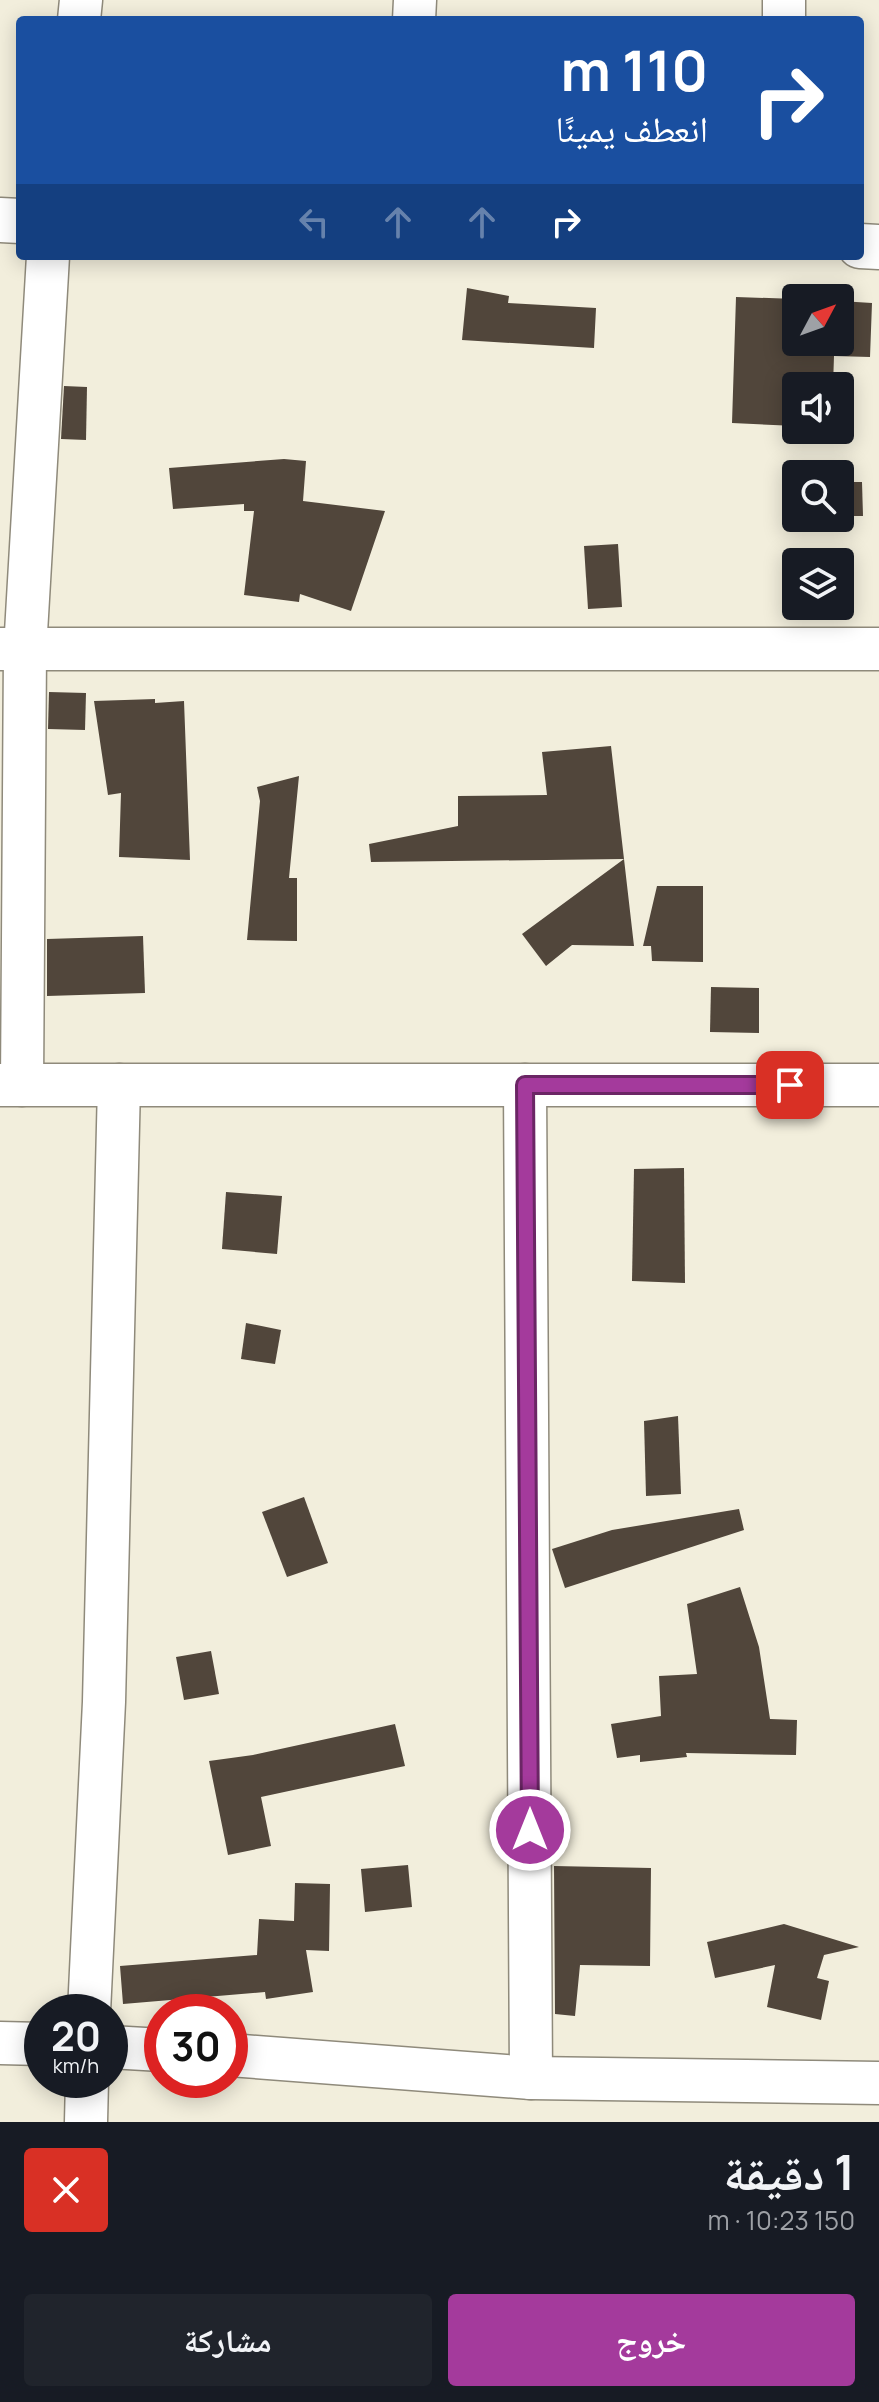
<!DOCTYPE html>
<html lang="ar">
<meta charset="utf-8">
<style>
body{margin:0;font-family:Manrope,"Noto Naskh Arabic",sans-serif;background:#20242c;color:#f1f3f6;direction:rtl;height:100vh;display:flex;flex-direction:column;font-size:30px;white-space:nowrap}
*{box-sizing:border-box;margin:0}
p{font-size:26px;color:#9ea1a6}
.icon{flex:none;width:44px;height:44px;fill:none;stroke:currentColor;stroke-width:2;stroke-linecap:round;stroke-linejoin:round}
.map{position:relative;height:2122px;overflow:hidden;direction:ltr}
.panel{display:flex;flex-direction:column;background:#171b24;flex:1}
.panel>*{flex:none}
.hud{position:absolute;left:16px;top:16px;width:848px;height:244px;border-radius:8px;box-shadow:0 4px 20px #0003;direction:rtl;background:#1a4fa0;color:#fff;overflow:hidden}
.needle{width:52px;rotate:49deg}
.controls{position:absolute;left:782px;top:284px;display:grid;gap:16px}
.controls a{display:grid;place-items:center;width:72px;height:72px;border-radius:8px;background:#171b24;box-shadow:0 4px 20px #0003;font-size:40px}
.speed{position:absolute;left:24px;top:1994px;display:flex;gap:16px;font-size:40px;font-weight:700;text-align:center}
.speed>*{display:grid;place-content:center;width:104px;height:104px;border-radius:50%;background:#171b24;box-shadow:0 4px 20px #0003;line-height:1}
.speed small{font-size:20px;font-weight:400}
.speed .limit{border:12px solid #d22;background:#fff;color:#111}
.pin{position:absolute;display:grid;place-items:center;width:68px;height:68px;color:#fff;margin:-34px;border-radius:16px;box-shadow:0 4px 12px #0006}
.me{position:absolute;width:88px;margin:-44px;rotate:0deg;stroke-linejoin:round;filter:drop-shadow(0 0 6px #0008)}
.turn{display:flex;align-items:center;gap:28px;height:168px;padding:0 24px;font-size:36px}
.turn .icon{width:104px;height:104px;stroke-width:2.5}
.turn b{display:block;font-size:56px;line-height:68px}
.lanes{display:flex;align-items:center;height:76px;padding:0 24px;background:#0003;justify-content:center;gap:40px;direction:ltr}
.lanes .off{opacity:.35}
.round{display:grid;place-items:center;flex:none;width:84px;height:84px;border-radius:8px;background:#20242c}
.summary{display:flex;align-items:center;justify-content:space-between;height:136px;padding:0 24px}
h1{font-size:48px;font-weight:700;line-height:60px}
.action{display:flex;gap:16px;margin-top:auto;padding:16px 24px}
.action a{flex:1;height:92px;border-radius:8px;background:#a43a9c;color:#fff;font-size:32px;font-weight:700;line-height:92px;text-align:center}
.action a+a{background:#20242c;color:#f1f3f6}
.map>svg:first-child{display:block}
</style>
<div class="map">
<svg width="879" height="2122" viewBox="0 0 879 2122">
<rect width="100%" height="100%" fill="#f2eedc"/>
<g fill="#51463b">
<path d="M467,288L509,296L508,303L596,308L594,348L462,340Z"/>
<path d="M736,297L796,299V342H840V301L872,303L870,357L834,356L833,386H796V426L732,423Z"/>
<path d="M64,386L87,387L86,440L61,439Z"/>
<path d="M284,459L306,461L303,501L385,511L351,611L300,594L299,602L244,595L254,511H244V504L173,509L169,468Z"/>
<path d="M840,482H862L863,516H840Z"/>
<path d="M618,544L622,607L588,609L584,546Z"/>
<path d="M49,692L86,693L85,730L48,729Z"/>
<path d="M155,699V703L184,701L190,860L119,857L121,793L108,795L94,701Z"/>
<path d="M611,746L624,859L371,862L369,844L458,826V796L547,795L542,752Z"/>
<path d="M299,776L289,878H297V941L247,940L260,801L257,787Z"/>
<path d="M624,859L634,946L572,945L546,966L522,934Z"/>
<path d="M657,886H703V962L652,961L651,946H643Z"/>
<path d="M143,936L145,993L47,996V939Z"/>
<path d="M711,987L759,988V1033L710,1032Z"/>
<path d="M684,1168L685,1283L632,1281L634,1169Z"/>
<path d="M226,1192L282,1196L277,1254L222,1249Z"/>
<path d="M246,1323L281,1330L275,1364L241,1359Z"/>
<path d="M678,1416L681,1494L646,1496L644,1421Z"/>
<path d="M304,1497L328,1563L287,1577L262,1512Z"/>
<path d="M739,1509L744,1530L565,1588L552,1549L612,1530Z"/>
<path d="M740,1587L759,1647L770,1719L797,1720L796,1755L686,1753L687,1757L640,1762V1755L617,1758L611,1724L661,1716L659,1676L697,1674L687,1604Z"/>
<path d="M211,1651L219,1694L184,1700L176,1657Z"/>
<path d="M395,1724L405,1766L261,1797L271,1846L228,1855L209,1761L253,1755Z"/>
<path d="M408,1865L412,1907L365,1912L361,1869Z"/>
<path d="M554,1866L651,1868L650,1966L580,1965L575,2016L555,2014Z"/>
<path d="M295,1883L330,1884L329,1951L306,1950L313,1992L266,1999L265,1992L123,2004L120,1966L257,1955L259,1919L294,1921Z"/>
<path d="M784,1924L859,1947L824,1955L817,1978L829,1981L821,2020L767,2007L775,1965L715,1978L707,1942Z"/>
</g>
<g fill="none" stroke-linecap="round" stroke-linejoin="round">
<defs>
<g id="street">
<path d="M79,20L81,0"/>
<path d="M414,20L415,0"/>
<path d="M784,20V0"/>
<path d="M0,649H879"/>
<path d="M0,1085H879"/>
<path d="M22,1085L25,650L48,256"/>
<path d="M525,1085L531,2078"/>
<path d="M89,2012L104,1702L119,1085"/>
<path d="M0,2043L42,2044"/>
<path d="M110,2047L162,2050"/>
<path d="M230,2055L531,2078L879,2083"/>
<path d="M86,2122L87,2080"/>
</g>
<g id="secondary">
<path d="M0,220L20,221"/>
<path d="M860,246L879,247"/>
</g>
</defs>
<use href="#street" stroke="#8f8a7b" stroke-width="45"/>
<use href="#secondary" stroke="#8f8a7b" stroke-width="47"/>
<use href="#street" stroke="#fff" stroke-width="42"/>
<use href="#secondary" stroke="#fff" stroke-width="44"/>
</g>
<g fill="none" stroke-linecap="round" stroke-linejoin="round">
<defs>
<path id="route" d="M530,1830L525,1085H790"/>
</defs>
<use href="#route" stroke="#6b2665" stroke-width="20"/>
<use href="#route" stroke="#a43a9c" stroke-width="14"/>
</g>
</svg>
<div class="controls">
<a><svg class="needle" viewBox="-14 -14 28 28"><path d="M0-13l5 13h-10z" fill="#e53935"/><path d="M0 13l5-13h-10z" fill="#9ea1a6"/></svg></a>
<a><svg class="icon" aria-label="sound" viewBox="0 0 24 24"><path d="M4 9h4l5-4v14l-5-4H4zM17 9q2 3 0 6"/></svg></a>
<a><svg class="icon" aria-label="search" viewBox="0 0 24 24"><circle cx="10" cy="10" r="6"/><path d="M15 15l6 6"/></svg></a>
<a><svg class="icon" aria-label="layers" viewBox="0 0 24 24"><path d="M12 4l9 5-9 5-9-5zM3 14l9 5 9-5"/></svg></a>
</div>
<div class="speed"><div>20<small>km/h</small></div><div class="limit">30</div></div>
<div class="pin" style="left:790px;top:1085px;background:#d93025"><svg class="icon" aria-label="arrive" viewBox="0 0 24 24"><path d="M6 21V4h12l-3 4 3 4H6"/></svg></div>
<svg class="me" style="left:530px;top:1830px" viewBox="-20 -20 40 40"><circle r="17" fill="#a43a9c" stroke="#fff" stroke-width="3"/><path d="M0-11L8 9 0 5-8 9z" fill="#fff"/></svg>
<div class="hud">
<div class="turn"><svg class="icon" aria-label="right" viewBox="0 0 24 24"><path d="M7 20v-9h11M14 6l5 5-5 5"/></svg><div><b>110 m</b>انعطف يمينًا</div></div>
<div class="lanes"><svg class="icon off" aria-label="left" viewBox="0 0 24 24"><path d="M17 20v-9H6M10 6l-5 5 5 5"/></svg><svg class="icon off" aria-label="ahead" viewBox="0 0 24 24"><path d="M12 20V5M6 11l6-6 6 6"/></svg><svg class="icon off" aria-label="ahead" viewBox="0 0 24 24"><path d="M12 20V5M6 11l6-6 6 6"/></svg><svg class="icon" aria-label="right" viewBox="0 0 24 24"><path d="M7 20v-9h11M14 6l5 5-5 5"/></svg></div>
</div>
</div>
<section class="panel">
<div class="summary"><div><h1>1 دقيقة</h1><p>150 m · 10:23</p></div><a class="round" style="background:#d93025;color:#fff"><svg class="icon" aria-label="close" viewBox="0 0 24 24"><path d="M6 6l12 12M18 6L6 18"/></svg></a></div>
<div class="action"><a>خروج</a><a>مشاركة</a></div>
</section>
